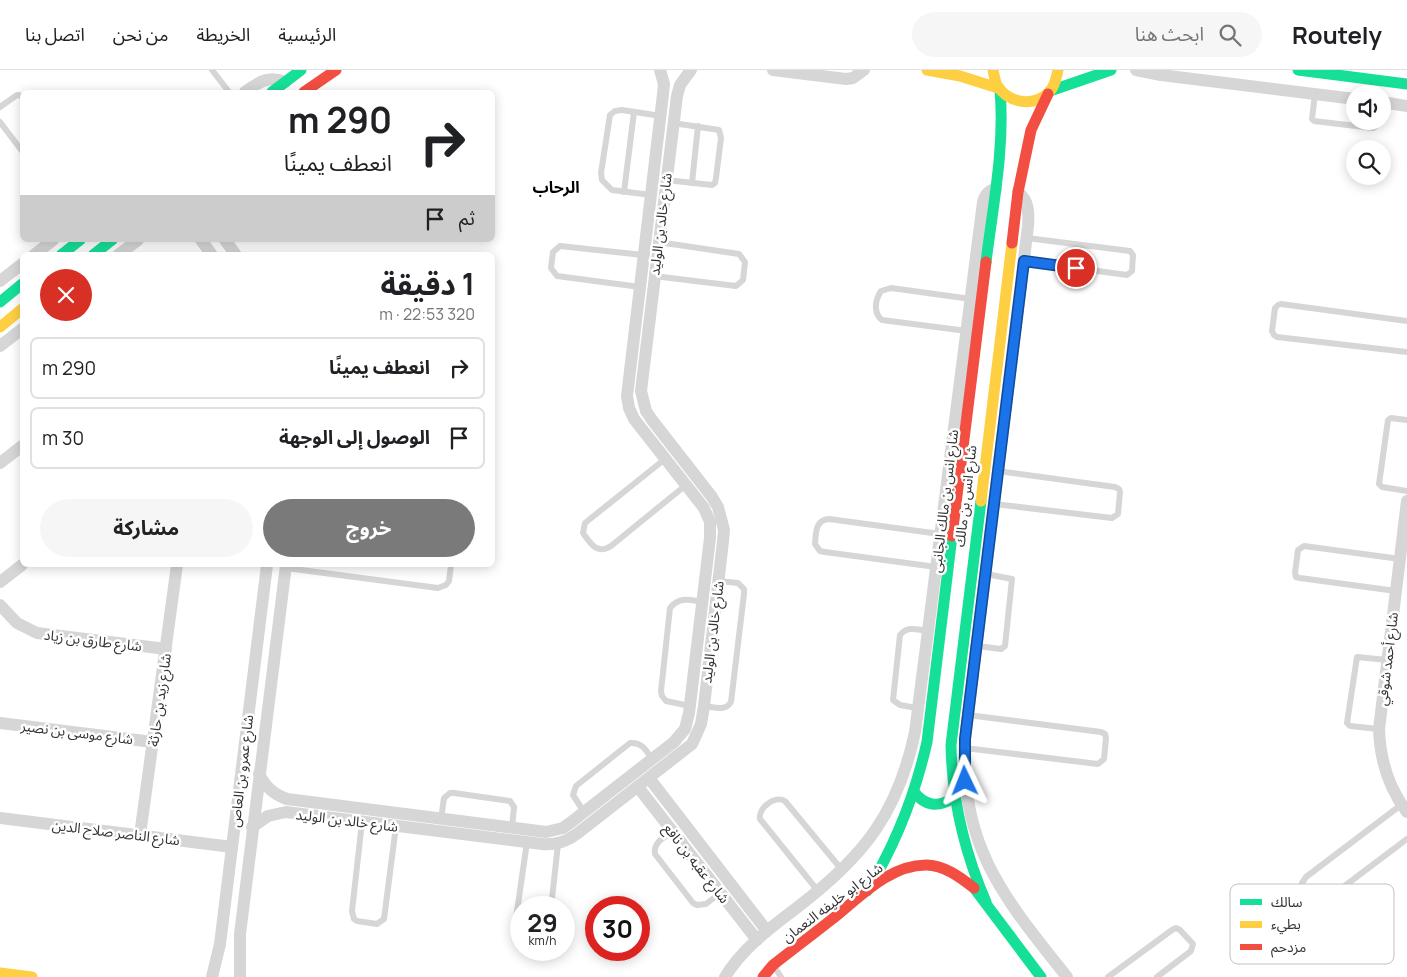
<!DOCTYPE html>
<html lang="ar">
<meta charset="utf-8">
<style>
body{margin:0;font-family:Manrope,"Noto Sans Arabic",sans-serif;background:#f6f6f6;color:#202124;direction:rtl;height:100vh;display:flex;flex-direction:column;font-size:19px;white-space:nowrap}
*{box-sizing:border-box;margin:0}
p{font-size:16px;color:#757577}
.icon{flex:none;width:28px;height:28px;fill:none;stroke:currentColor;stroke-width:2;stroke-linecap:round;stroke-linejoin:round}
.map{position:relative;flex:1;overflow:hidden;direction:ltr}
.sheet{position:absolute;left:20px;top:182px;width:475px;height:315px;display:flex;flex-direction:column;background:#fff;border-radius:8px;box-shadow:0 2px 12px #0003;direction:rtl}
.sheet>*{flex:none}
.guide{position:absolute;left:20px;top:20px;width:475px;height:152px;border-radius:8px;box-shadow:0 2px 12px #0003;direction:rtl;background:#fff;color:#202124;overflow:hidden}
.buttons{position:absolute;left:1346px;top:15px;display:grid;gap:10px}
.buttons a{display:grid;place-items:center;width:45px;height:45px;border-radius:50%;background:#fff;box-shadow:0 2px 12px #0003;font-size:25px}
.speed{position:absolute;left:510px;top:826px;display:flex;gap:10px;font-size:25px;font-weight:700;text-align:center}
.speed>*{display:grid;place-content:center;width:65px;height:65px;border-radius:50%;background:#fff;box-shadow:0 2px 12px #0003;line-height:1}
.speed small{font-size:12px;font-weight:400}
.speed .limit{border:8px solid #d22;background:#fff;color:#111}
.pin{position:absolute;display:grid;place-items:center;width:42px;height:42px;color:#fff;margin:-21px;border:2px solid #fff;border-radius:50%;box-shadow:0 1px 5px #0007}
.me{position:absolute;width:55px;margin:-28px;rotate:358deg;stroke-linejoin:round;filter:drop-shadow(0 0 4px #0008)}
.turn{display:flex;align-items:center;gap:18px;height:105px;padding:0 20px;font-size:22px}
.turn .icon{width:65px;height:65px;stroke-width:2.5}
.turn b{display:block;font-size:35px;line-height:42px}
.then{display:flex;align-items:center;height:48px;padding:0 20px;background:#0003;gap:10px;font-size:19px}
.round{display:grid;place-items:center;flex:none;width:52px;height:52px;border-radius:26px;background:#f6f6f6}
.summary{display:flex;align-items:center;justify-content:space-between;height:85px;padding:0 20px}
h1{font-size:30px;font-weight:700;line-height:38px}
.button{display:flex;gap:10px;margin-top:auto;padding:10px 20px}
.button a{flex:1;height:58px;border-radius:30px;background:#7a7a7a;color:#fff;font-size:20px;font-weight:700;line-height:58px;text-align:center}
.button a+a{background:#f6f6f6;color:#202124}
ul{padding:0;list-style:none}
li{display:flex;align-items:center;gap:15px;height:62px;margin:0 10px 8px;padding:0 10px;border:2px solid #e0e0e0;border-radius:8px}
li div{flex:1}
li b{display:block;font-size:19px}
li em{font-style:normal}
header{display:flex;align-items:center;gap:30px;box-sizing:border-box;height:70px;padding:0 25px;background:#fff;border-bottom:1px solid #e0e0e0}
header strong{font-size:24px}
nav{display:flex;gap:28px;margin-inline-start:auto;font-size:18px}
.search{width:350px;height:45px;background:#f6f6f6;display:flex;align-items:center;gap:12px;box-sizing:border-box;padding:0 18px;border-radius:28px;color:#757577;font-size:19px}
.map>svg:first-child{display:block}
</style>
<header>
<strong>Routely</strong>
<div class="search"><svg class="icon" aria-label="search" viewBox="0 0 24 24"><circle cx="10" cy="10" r="6"/><path d="M15 15l6 6"/></svg>ابحث هنا</div>
<nav><a>الرئيسية</a><a>الخريطة</a><a>من نحن</a><a>اتصل بنا</a></nav>
</header>
<div class="map">
<svg width="1407" height="907" viewBox="0 0 1407 907">
<rect width="100%" height="100%" fill="#fff"/>
<g fill="none" stroke-linecap="round" stroke-linejoin="round">
<g stroke="#d6d6d6" stroke-width="6">
<path d="M212,0L229,22"/>
<path d="M1315,24L1312,49L1314,51L1373,58L1376,56L1377,51"/>
<path d="M0,37L17,25H19L22,27"/>
<path d="M0,52L22,81"/>
<path d="M666,110L712,115L715,113L716,108L721,68L719,60L673,53"/>
<path d="M692,113L698,56"/>
<path d="M624,122L634,42"/>
<path d="M651,125L612,120L602,110L601,103L610,45L615,41L622,40L661,46"/>
<path d="M1024,191L1127,205L1132,201L1133,185L1130,181L1027,168"/>
<path d="M654,206L736,216L743,210L745,192L739,184L658,172"/>
<path d="M640,217L557,206L551,198L553,182L560,176L643,185"/>
<path d="M1407,251L1281,234L1278,235L1275,238L1272,261L1274,265L1277,267L1407,282"/>
<path d="M967,261L882,250C873,243 875,230 881,221L891,218L971,229"/>
<path d="M1407,350L1391,348L1388,350L1379,414L1382,417L1407,421"/>
<path d="M665,389L585,453L583,463C591,474 597,485 611,476L686,415"/>
<path d="M994,434L1112,448L1118,444L1120,422L1119,419L1115,417L998,401"/>
<path d="M936,497L825,482L820,481L815,474C816,463 815,450 829,449L940,464"/>
<path d="M286,498L438,518L446,515L449,511L451,495"/>
<path d="M1396,521L1300,508L1296,507L1295,503L1298,480L1304,476L1400,489"/>
<path d="M977,576L1001,579L1005,576L1012,509L986,504"/>
<path d="M690,636L666,631L662,626L661,621L670,538C679,526 690,530 702,532"/>
<path d="M704,636C714,637 725,642 731,632L744,524V519L738,513L718,511"/>
<path d="M917,638L900,635L893,630L900,565C908,555 918,560 928,561"/>
<path d="M1379,659L1350,656L1347,653L1357,587L1387,590"/>
<path d="M965,678L1098,694L1104,689L1106,668L1105,664L1101,662L968,645"/>
<path d="M1401,735L1306,807L1302,813V816L1315,833L1319,834L1322,833L1407,769"/>
<path d="M584,742L573,725L576,716L630,673C642,672 646,680 652,689"/>
<path d="M441,749L444,728L450,723H454L510,731L514,737L512,758"/>
<path d="M362,752L352,841L354,849L357,851L377,854L384,849L396,756"/>
<path d="M673,761C664,768 653,772 655,784L693,833L697,835L706,834L720,823"/>
<path d="M818,821L760,749C758,738 775,725 785,731L842,800"/>
<path d="M551,838L558,774"/>
<path d="M521,875L516,871L514,862L527,772"/>
<path d="M774,896L781,907"/>
<path d="M1108,907L1172,860L1176,858L1180,860L1193,874L1191,881L1157,907"/>
</g>
<g stroke="#d6d6d6" stroke-width="12">
<path d="M773,0L846,9L853,8L864,0"/>
<path d="M1136,0L1161,5L1355,29"/>
<path d="M245,22C259,12 268,5 285,12"/>
<path d="M1382,32L1407,36"/>
<path d="M1018,122C1029,131 1029,142 1028,156L965,669C959,776 1005,829 1067,907"/>
<path d="M201,170L212,185"/>
<path d="M225,170L236,185"/>
<path d="M34,185L53,170"/>
<path d="M118,185L138,170"/>
<path d="M0,211L22,194"/>
<path d="M0,276L22,259"/>
<path d="M0,393L22,376"/>
<path d="M1407,431L1379,659C1380,690 1388,717 1407,742"/>
<path d="M0,512L22,495"/>
<path d="M0,535L17,553L37,563L166,579"/>
<path d="M0,653L153,672"/>
<path d="M259,704C266,717 273,724 287,729L546,762L563,758L570,753L674,672L685,659L689,643L710,468V452L704,438L634,349L629,338L627,326L663,24L664,14L660,0"/>
<path d="M649,708L767,861"/>
<path d="M638,717L757,870"/>
<path d="M0,748L232,777"/>
<path d="M252,757L268,746L286,742L542,774C556,775 566,772 578,763L692,674L701,654L704,636L723,471L724,460L718,437L712,427L652,350L646,341L641,321L677,26L680,15L691,0"/>
<path d="M140,765L177,495"/>
<path d="M212,907L220,874L267,495"/>
<path d="M240,907V864L286,495"/>
<path d="M725,907C743,877 772,857 799,836C864,786 898,743 915,662L983,132C985,125 988,120 996,119"/>
</g>
<g stroke="#16e098" stroke-width="11">
<path d="M1298,0L1407,14"/>
<path d="M1050,21L1111,0"/>
<path d="M272,22L301,0"/>
<path d="M61,185L80,170"/>
<path d="M93,185L112,170"/>
<path d="M986,192C993,135 1005,77 1000,20"/>
<path d="M0,232L22,214"/>
<path d="M981,431L951,675C952,731 964,781 986,832"/>
<path d="M914,722C925,736 938,738 953,728"/>
<path d="M974,818L1041,907"/>
<path d="M867,821C896,774 915,725 927,672L952,466"/>
</g>
<g stroke="#ffcf43" stroke-width="11">
<path d="M927,0L960,6L998,18"/>
<path d="M993,0C994,5 995,11 997,15C1007,32 1030,37 1046,25C1054,19 1056,9 1058,0"/>
<path d="M0,257L22,239"/>
<path d="M981,431L1012,173"/>
<path d="M0,903L32,907"/>
</g>
<g stroke="#f24e42" stroke-width="11">
<path d="M304,22L336,0"/>
<path d="M1012,173L1018,122L1031,60L1048,24"/>
<path d="M952,466L986,192"/>
<path d="M763,907L773,895C792,880 812,865 831,850C858,829 888,795 926,795C944,795 960,807 974,818"/>
</g>
</g>
<g fill="none" stroke-linecap="round" stroke-linejoin="round">
<defs>
<path id="route" d="M965,711V669L1024,191L1076,198"/>
</defs>
<use href="#route" stroke="#114b97" stroke-width="12"/>
<use href="#route" stroke="#1a73e8" stroke-width="9"/>
</g>
<g text-anchor="middle" dominant-baseline="central" stroke-width="5" stroke-linejoin="round" paint-order="stroke">
<g font-size="14" fill="#323232" stroke="#fff">
<text transform="translate(660 154) rotate(-83)">شارع خالد بن الوليد</text>
<text transform="translate(965 426) rotate(-83)">شارع انس بن مالك</text>
<text transform="translate(944 431) rotate(-83)">شارع انس بن مالك الجانبى</text>
<text transform="translate(712 562) rotate(-83)">شارع خالد بن الوليد</text>
<text transform="translate(93 570) rotate(7)">شارع طارق بن زياد</text>
<text transform="translate(1387 589) rotate(-83)">شارع أحمد شوقي</text>
<text transform="translate(159 630) rotate(-82)">شارع زيد بن حارثة</text>
<text transform="translate(77 662) rotate(7)">شارع موسى بن نصير</text>
<text transform="translate(241 701) rotate(-83)">شارع عمرو بن العاص</text>
<text transform="translate(347 750) rotate(7)">شارع خالد بن الوليد</text>
<text transform="translate(116 762) rotate(7)">شارع الناصر صلاح الدين</text>
<text transform="translate(697 793) rotate(52)">شارع عقبه بن نافع</text>
<text transform="translate(832 832) rotate(-37)">شارع ابو خليفه النعمان</text>
</g>
<g font-size="16" font-weight="bold" fill="#000" stroke="#fff">
<text x="556" y="117">الرحاب</text>
</g>
</g>
<rect x="1230" y="814" width="164" height="80" rx="8" fill="#fff" stroke="#c2c2c2" stroke-width="1"/>
<rect x="1240" y="829" width="22" height="6" fill="#16e098"/>
<rect x="1240" y="851" width="22" height="7" fill="#ffcf43"/>
<rect x="1240" y="874" width="22" height="6" fill="#f24e42"/>
<g font-size="14" fill="#323232">
<text x="1271" y="837">سالك</text>
<text x="1271" y="859">بطيء</text>
<text x="1271" y="882">مزدحم</text>
</g>
</svg>
<div class="buttons">
<a><svg class="icon" aria-label="sound" viewBox="0 0 24 24"><path d="M4 9h4l5-4v14l-5-4H4zM17 9q2 3 0 6"/></svg></a>
<a><svg class="icon" aria-label="search" viewBox="0 0 24 24"><circle cx="10" cy="10" r="6"/><path d="M15 15l6 6"/></svg></a>
</div>
<div class="speed"><div>29<small>km/h</small></div><div class="limit">30</div></div>
<div class="pin" style="left:1076px;top:198px;background:#d93025"><svg class="icon" aria-label="arrive" viewBox="0 0 24 24"><path d="M6 21V4h12l-3 4 3 4H6"/></svg></div>
<svg class="me" style="left:965px;top:711px" viewBox="-20 -20 40 40"><path d="M0-17L14 15 0 8-14 15z" fill="#1a73e8" stroke="#fff" stroke-width="4"/></svg>
<div class="guide">
<div class="turn"><svg class="icon" aria-label="right" viewBox="0 0 24 24"><path d="M7 20v-9h11M14 6l5 5-5 5"/></svg><div><b>290 m</b>انعطف يمينًا</div></div>
<div class="then">ثم<svg class="icon" aria-label="arrive" viewBox="0 0 24 24"><path d="M6 21V4h12l-3 4 3 4H6"/></svg></div>
</div>
<section class="sheet">
<div class="summary"><div><h1>1 دقيقة</h1><p>320 m · 22:53</p></div><a class="round" style="background:#d93025;color:#fff"><svg class="icon" aria-label="close" viewBox="0 0 24 24"><path d="M6 6l12 12M18 6L6 18"/></svg></a></div>
<ul>
<li><svg class="icon" aria-label="right" viewBox="0 0 24 24"><path d="M7 20v-9h11M14 6l5 5-5 5"/></svg><div><b>انعطف يمينًا</b></div><em>290 m</em></li>
<li><svg class="icon" aria-label="arrive" viewBox="0 0 24 24"><path d="M6 21V4h12l-3 4 3 4H6"/></svg><div><b>الوصول إلى الوجهة</b></div><em>30 m</em></li>
</ul>
<div class="button"><a>خروج</a><a>مشاركة</a></div>
</section>
</div>
